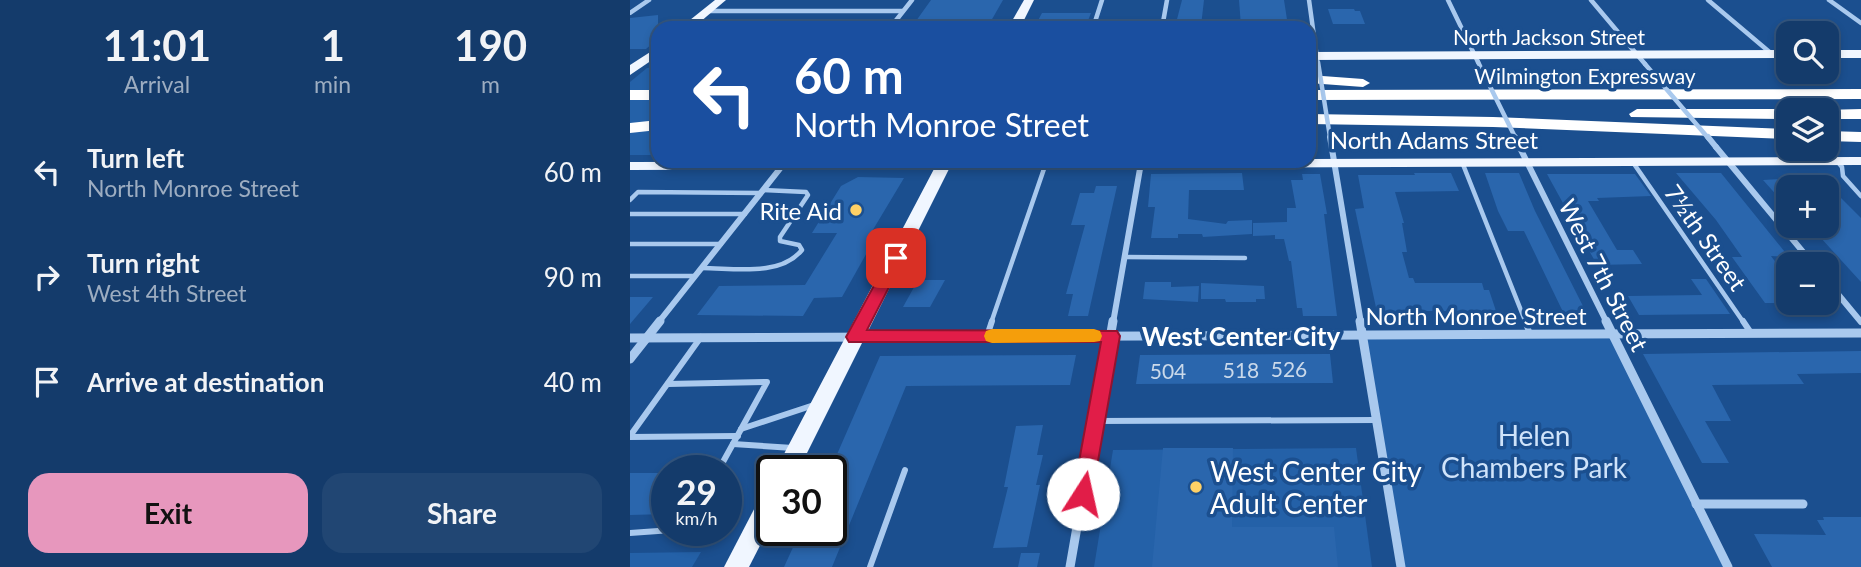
<!DOCTYPE html>
<meta charset="utf-8">
<style>
body{margin:0;font-family:Lato,sans-serif;background:#214673;color:#f1f3f6;height:100vh;display:flex;flex-direction:column;font-size:26px;white-space:nowrap}
*{box-sizing:border-box;margin:0}
p{font-size:23px;color:#9dadc1}
.icon{flex:none;width:38px;height:38px;fill:none;stroke:currentColor;stroke-width:2;stroke-linecap:round;stroke-linejoin:round}
.map{position:relative;flex:1;overflow:hidden}
.details{display:flex;flex-direction:column;background:#143b6b;width:630px}
.details>*{flex:none}
.banner{position:absolute;left:21px;top:21px;width:665px;height:147px;border-radius:21px;box-shadow:0 4px 10px #0003,0 0 0 2px #33557e;background:#1a4fa0;color:#fff;overflow:hidden}
.controls{position:absolute;left:1146px;top:21px;display:grid;gap:14px}
.controls a{display:grid;place-items:center;width:63px;height:63px;border-radius:14px;background:#143b6b;box-shadow:0 4px 10px #0003,0 0 0 2px #33557e;font-size:35px}
.speed{position:absolute;left:21px;top:455px;display:flex;gap:14px;font-size:35px;font-weight:700;text-align:center}
.speed>*{display:grid;place-content:center;width:91px;height:91px;border-radius:50%;background:#143b6b;box-shadow:0 4px 10px #0003,0 0 0 2px #33557e;line-height:1}
.speed small{font-size:18px;font-weight:400}
.speed .limit{border:4px solid #111;border-radius:10px;background:#fff;color:#111}
.pin{position:absolute;display:grid;place-items:center;width:60px;height:60px;color:#fff;margin:-30px;border-radius:14px;box-shadow:0 4px 10px #0006}
.me{position:absolute;width:77px;margin:-38px;rotate:10deg;stroke-linejoin:round;filter:drop-shadow(0 0 5px #0008)}
.turn{display:flex;align-items:center;gap:24px;height:147px;padding:0 28px;font-size:32px}
.turn .icon{width:91px;height:91px;stroke-width:2.5}
.turn b{display:block;font-size:49px;line-height:60px}
.eta{display:flex;justify-content:space-evenly;align-items:center;height:119px;text-align:center}
.eta b{font-size:42px;font-weight:700;line-height:49px}
.cta{display:flex;gap:14px;margin-top:auto;padding:14px 28px}
.cta a{flex:1;height:80px;border-radius:21px;background:#e797bd;color:#111;font-size:28px;font-weight:700;line-height:80px;text-align:center}
.cta a+a{background:#214673;color:#f1f3f6}
ul{padding:0;list-style:none}
li{display:flex;align-items:center;gap:21px;height:105px;padding:0 28px}
li div{flex:1}
li b{display:block;font-size:26px}
li em{font-style:normal}
main{display:flex;flex:1;min-height:0}
.map>svg:first-child{display:block}
</style>
<main>
<section class="details">
<div class="eta">
<div><b>11:01</b><p>Arrival</p></div>
<div><b>1</b><p>min</p></div>
<div><b>190</b><p>m</p></div>
</div>
<ul>
<li><svg class="icon" aria-label="left" viewBox="0 0 24 24"><path d="M17 20v-9H6M10 6l-5 5 5 5"/></svg><div><b>Turn left</b><p>North Monroe Street</p></div><em>60 m</em></li>
<li><svg class="icon" aria-label="right" viewBox="0 0 24 24"><path d="M7 20v-9h11M14 6l5 5-5 5"/></svg><div><b>Turn right</b><p>West 4th Street</p></div><em>90 m</em></li>
<li><svg class="icon" aria-label="arrive" viewBox="0 0 24 24"><path d="M6 21V4h12l-3 4 3 4H6"/></svg><div><b>Arrive at destination</b></div><em>40 m</em></li>
</ul>
<div class="cta"><a>Exit</a><a>Share</a></div>
</section>
<div class="map">
<svg width="1231" height="567" viewBox="0 0 1231 567">
<rect width="100%" height="100%" fill="#1b4f8f"/>
<g fill="#2461a8">
<path d="M28,66V155H0V82L17,68Z"/>
<path d="M982,334L1097,567H771L734,335Z"/>
<path d="M726,448L742,567H464L483,450Z"/>
<path d="M71,552L62,567H0V553Z"/>
</g>
<g fill="#2a66ad">
<path d="M301,0H373L357,28H281Z"/>
<path d="M552,0H574L571,26L545,27Z"/>
<path d="M609,0H654L658,26H611Z"/>
<path d="M698,9H724L725,11H730L735,24H703Z"/>
<path d="M412,13H461L455,28H404Z"/>
<path d="M28,15V39L16,49H0V18Z"/>
<path d="M612,173L614,190H559L558,219L596,224L598,221L622,220V234L573,237L572,234H548V238H521L525,207H518L521,174Z"/>
<path d="M784,173H821L829,191L765,192L774,223H772L777,252H772L779,278H783L785,283H852L854,290H859L866,311H782L783,316L748,317L725,209L734,208L728,175H785Z"/>
<path d="M855,173H889L905,211L957,314H934L894,231H878L868,211Z"/>
<path d="M1046,173H1091L1159,257L1141,256L1158,279V303H1135L1102,257H1112L1086,220Z"/>
<path d="M672,174H690L697,214H694L707,316H673L672,308H667L661,261H659L654,239H645V235L623,236V223L657,222V208H666L661,180H673Z"/>
<path d="M917,174H1005L1021,196L967,198L969,201H958L987,250H1003L1012,264L967,265Z"/>
<path d="M228,177L274,178L241,233H248L212,297L184,298L173,316L67,315L89,286L175,285L207,233H182L211,186Z"/>
<path d="M1151,179L1158,180V208L1133,180Z"/>
<path d="M1197,184L1231,218V282L1180,226H1197Z"/>
<path d="M466,186H487L458,316H438L443,294H436L455,225H441L450,193H464Z"/>
<path d="M1061,279H1076L1100,314L1009,315L998,296L1072,295Z"/>
<path d="M288,280H315L300,307H273Z"/>
<path d="M515,282H541V287L569,286L568,302L513,299Z"/>
<path d="M571,283L634,286L635,299H626V302H596L595,299H571Z"/>
<path d="M0,297H23L0,324Z"/>
<path d="M1231,351V373L1167,374L1174,384L1082,385L1101,421H1075L1099,463H1072L1013,354Z"/>
<path d="M700,354L703,383L506,384L510,355Z"/>
<path d="M446,355L440,385L276,386L202,567H154L165,543H201V468L250,356Z"/>
<path d="M413,425L407,455H413L406,485H410L397,547L363,548L378,487H374L386,426Z"/>
<path d="M533,448H603L602,527H704L708,567H522Z"/>
<path d="M0,473H37V514L0,515Z"/>
<path d="M1193,517H1231V567H1142L1124,534L1196,535L1187,520H1194Z"/>
<path d="M391,553H410L407,567H388Z"/>
</g>
<g fill="none" stroke-linecap="round" stroke-linejoin="round">
<g stroke="#a9c9ee" stroke-width="4.5">
<path d="M1002,161L1114,323"/>
<path d="M1207,161L1212,167L1213,176L1231,196"/>
<path d="M832,162L896,323"/>
<path d="M0,200L8,192L131,193"/>
<path d="M0,214H115"/>
<path d="M0,244H91"/>
<path d="M495,257L615,258"/>
<path d="M72,268C104,268 150,277 172,250L169,245L150,241V237L178,195L176,192L133,190"/>
<path d="M0,276H65"/>
<path d="M361,323L416,163"/>
</g>
<g stroke="#a9c9ee" stroke-width="6">
<path d="M895,321L900,334"/>
<path d="M1113,321L1121,333"/>
<path d="M357,336L362,321"/>
<path d="M38,384L137,382L88,471"/>
<path d="M466,421L747,420"/>
<path d="M111,429L184,405"/>
<path d="M0,436L71,337"/>
<path d="M0,437L108,436"/>
<path d="M103,444L163,448"/>
<path d="M0,533L42,530"/>
<path d="M240,567L275,470"/>
</g>
<g stroke="#a9c9ee" stroke-width="4.5">
<path d="M679,0L687,58"/>
<path d="M818,0L848,62"/>
<path d="M961,0L1015,64"/>
<path d="M1078,0L1143,55"/>
<path d="M1199,0L1231,23"/>
<path d="M77,11H273"/>
<path d="M0,13L19,0"/>
<path d="M260,28L282,0"/>
<path d="M463,28L472,0"/>
<path d="M532,28L537,0"/>
</g>
<g stroke="#a9c9ee" stroke-width="6">
<path d="M700,137L731,323"/>
<path d="M888,144L977,323"/>
<path d="M1086,147L1183,264"/>
<path d="M1197,281L1231,322"/>
<path d="M28,323L156,161"/>
<path d="M483,323L511,163"/>
</g>
<g stroke="#a9c9ee" stroke-width="9">
<path d="M730,321L771,567"/>
<path d="M976,321L1098,567"/>
<path d="M0,338L1231,333"/>
<path d="M0,359L30,321"/>
<path d="M1066,504H1173"/>
<path d="M440,567L483,321"/>
</g>
<g fill="#f0f6ff" fill-rule="evenodd">
<path d="M85,0H96L63,28H50Z"/>
<path d="M394,0H404L390,28H378Z"/>
<path d="M28,47V56L0,75V65Z"/>
<path d="M1158,50V58L679,60V52Z"/>
<rect x="1197" y="50" width="34" height="8"/>
<path d="M1231,157V165L319,169L168,471H145L304,169L0,170V162L679,161V159Z"/>
<path d="M142,487V522L119,567H94L134,490Z"/>
</g>
<g fill="#fff" fill-rule="evenodd">
<path d="M679,75L733,79L740,83L733,87L679,83Z"/>
<path d="M1231,89V99L679,100V90Z"/>
<rect x="0" y="90" width="28" height="10"/>
<path d="M1007,109H1158L1162,110H1158V119L1001,117L999,114Z"/>
<path d="M1231,109V119H1197V110H1193Z"/>
<path d="M679,114L863,117L1158,129V139L863,127L679,124Z"/>
<path d="M28,120V130L0,133V123Z"/>
<path d="M1197,131L1231,132V142L1197,141Z"/>
</g>
<g stroke="#a9c9ee" stroke-width="4.5">
<path d="M688,62L700,137"/>
<path d="M848,62L886,139"/>
<path d="M1015,64L1079,139"/>
</g>
<g stroke="#a9c9ee" stroke-width="6">
<path d="M885,137L888,144"/>
<path d="M1078,137L1086,147"/>
</g>
</g>
<path fill="#e11d48" stroke="#92132f" stroke-width="2" d="M266,252L274,258L237,330L487,331L490,336L461,501L453,504L446,501L443,494L471,342H219L216,337L259,258Z"/>
<path fill="#f59e0b" d="M362,329H464L470,331L472,336L470,341L464,342L362,343L356,341L354,336L356,331Z"/>
<g fill="#ffd166" stroke="#1b4f8f" stroke-width="2.5">
<circle cx="226" cy="210" r="7"/>
<circle cx="566" cy="487" r="7"/>
</g>
<g text-anchor="middle" dominant-baseline="central" stroke-width="7" stroke-linejoin="round" paint-order="stroke">
<g font-size="21" fill="#fff" stroke="#1b4f8f">
<text x="919" y="36">North Jackson Street</text>
<text x="955" y="75">Wilmington Expressway</text>
</g>
<g font-size="21" fill="#cad9ea">
<text x="659" y="368">526</text>
<text x="611" y="369">518</text>
<text x="538" y="370">504</text>
</g>
<g font-size="24" fill="#fff" stroke="#1b4f8f">
<text x="804" y="139">North Adams Street</text>
<text transform="translate(1076 237) rotate(55)">7½th Street</text>
<text transform="translate(974 275) rotate(63)">West 7th Street</text>
<text x="846" y="315">North Monroe Street</text>
</g>
<g font-size="24" fill="#fff" stroke="#1b4f8f" text-anchor="end">
<text x="212" y="210">Rite Aid</text>
</g>
<g font-size="26" font-weight="bold" fill="#fff" stroke="#1b4f8f">
<text x="611" y="336">West Center City</text>
</g>
<g font-size="28" fill="#cfe3fa" stroke="#1b4f8f">
<text x="904" y="435">Helen<tspan x="904" dy="32">Chambers Park</tspan></text>
</g>
<g font-size="28" fill="#fff" stroke="#1b4f8f" text-anchor="start">
<text x="580" y="471">West Center City<tspan x="580" dy="32">Adult Center</tspan></text>
</g>
</g>
</svg>
<div class="controls">
<a><svg class="icon" aria-label="search" viewBox="0 0 24 24"><circle cx="10" cy="10" r="6"/><path d="M15 15l6 6"/></svg></a>
<a><svg class="icon" aria-label="layers" viewBox="0 0 24 24"><path d="M12 4l9 5-9 5-9-5zM3 14l9 5 9-5"/></svg></a>
<a>+</a>
<a>−</a>
</div>
<div class="speed"><div>29<small>km/h</small></div><div class="limit">30</div></div>
<div class="pin" style="left:266px;top:258px;background:#d93025"><svg class="icon" aria-label="arrive" viewBox="0 0 24 24"><path d="M6 21V4h12l-3 4 3 4H6"/></svg></div>
<svg class="me" style="left:453px;top:494px" viewBox="-20 -20 40 40"><circle r="19" fill="#fff"/><path d="M0-13L10 11 0 6-10 11z" fill="#e11d48"/></svg>
<div class="banner">
<div class="turn"><svg class="icon" aria-label="left" viewBox="0 0 24 24"><path d="M17 20v-9H6M10 6l-5 5 5 5"/></svg><div><b>60 m</b>North Monroe Street</div></div>
</div>
</div>
</main>
